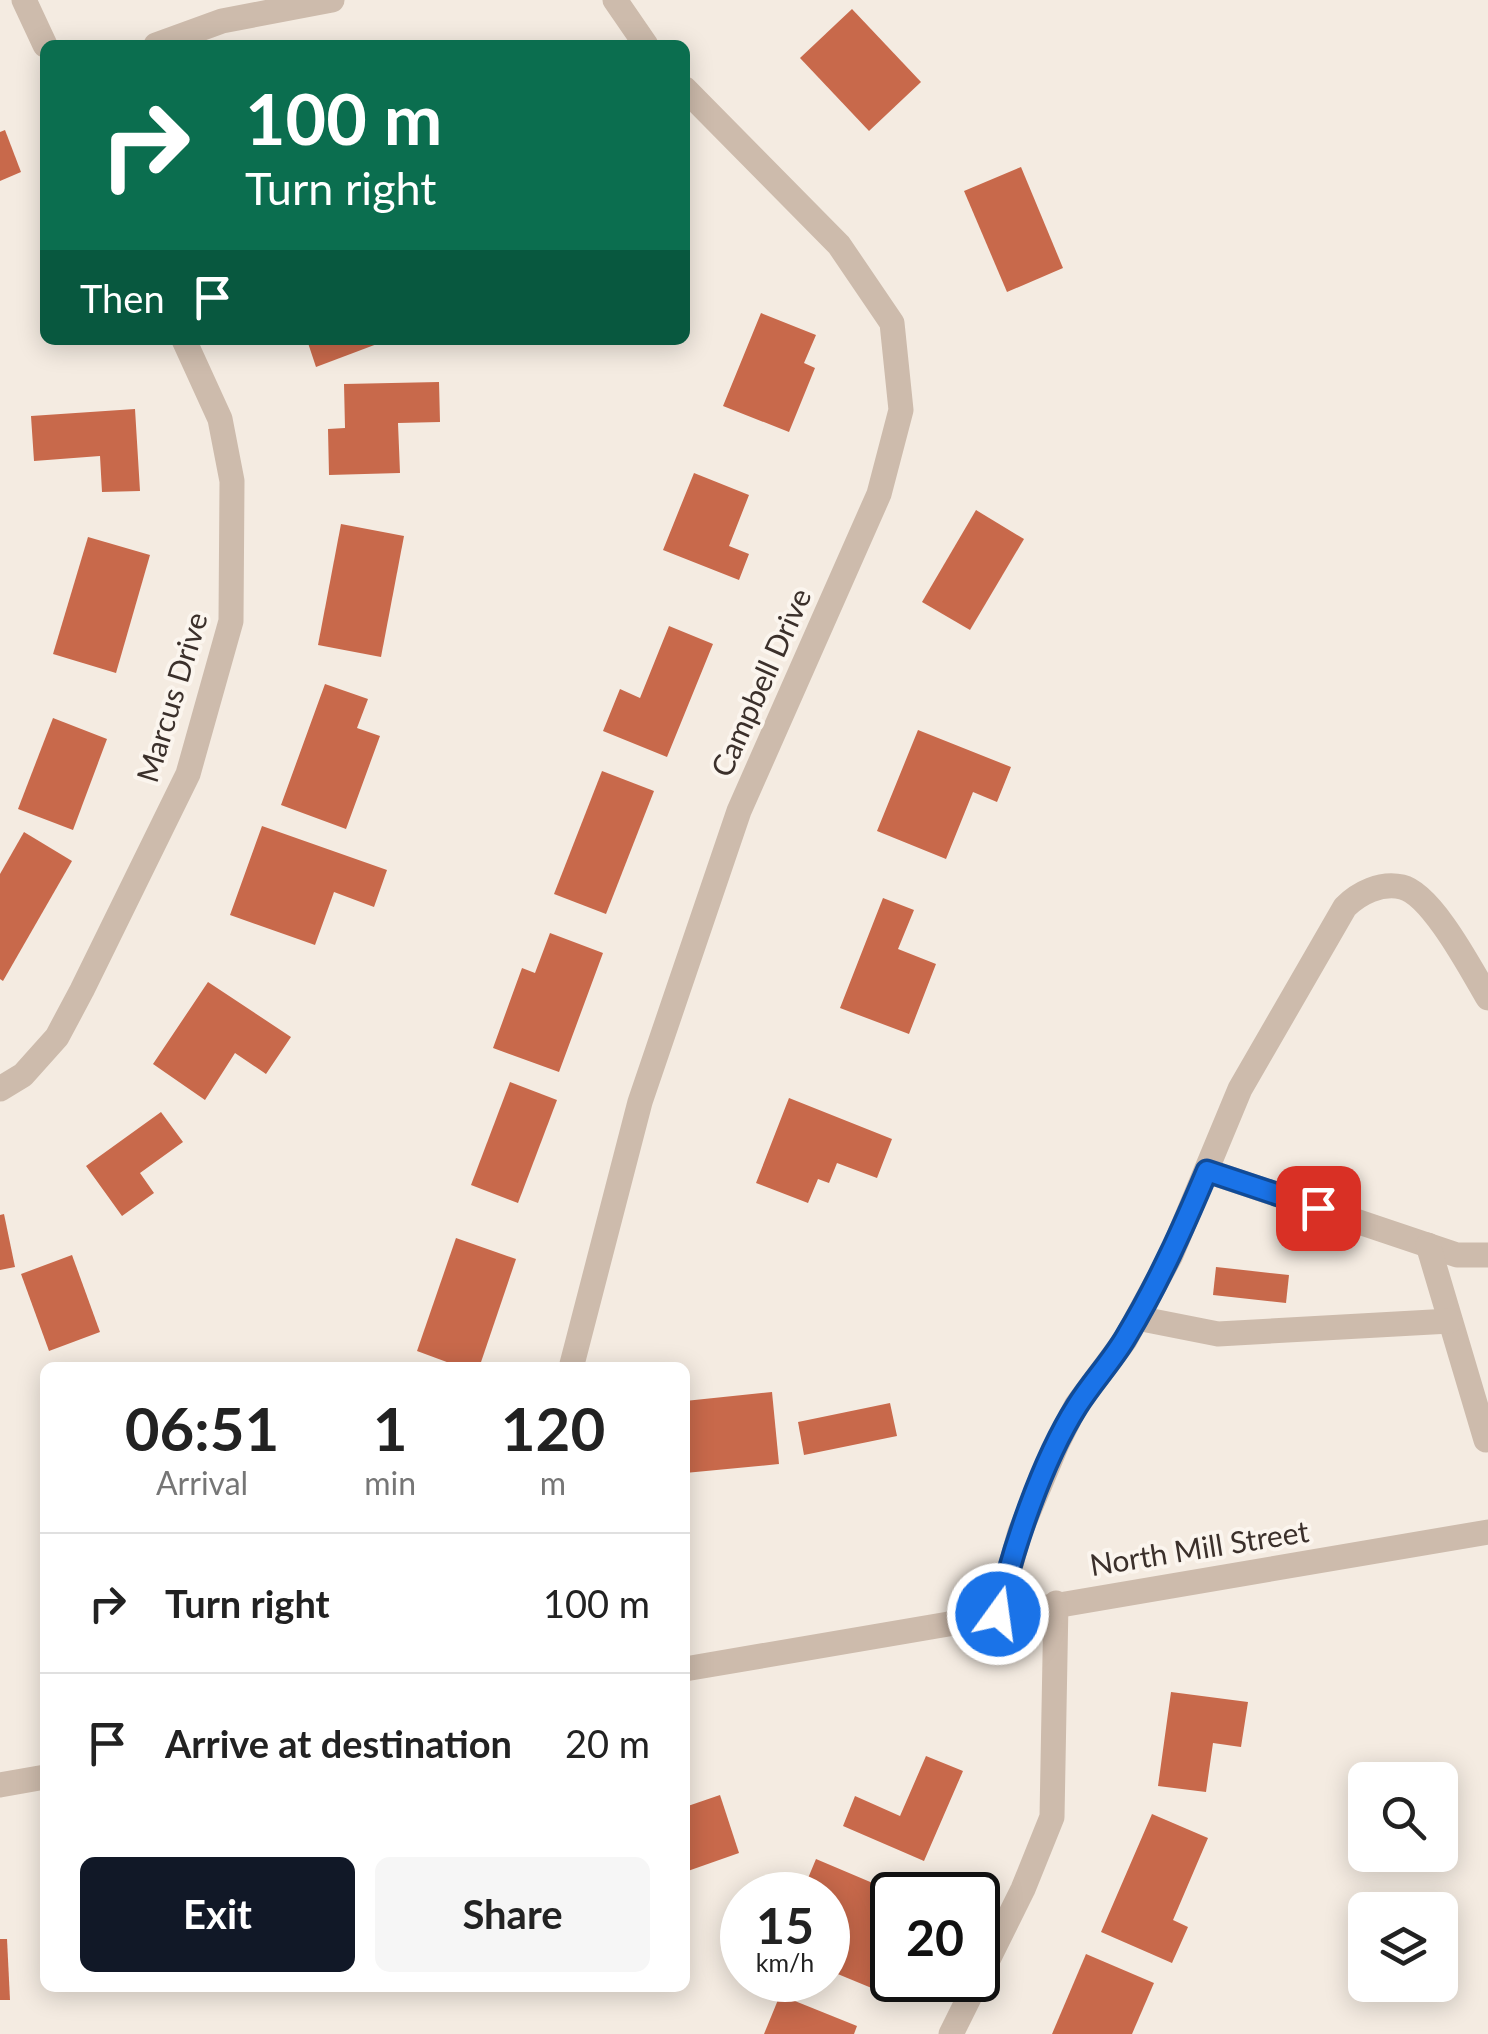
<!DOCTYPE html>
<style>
body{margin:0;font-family:Lato,sans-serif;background:#f6f6f6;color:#222;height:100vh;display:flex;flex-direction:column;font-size:38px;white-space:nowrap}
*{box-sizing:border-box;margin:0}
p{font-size:32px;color:#767676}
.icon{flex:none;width:55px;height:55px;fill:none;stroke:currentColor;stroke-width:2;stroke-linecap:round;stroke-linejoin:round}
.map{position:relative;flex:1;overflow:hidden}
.sheet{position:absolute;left:40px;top:1362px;width:650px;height:630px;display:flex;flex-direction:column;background:#fff;border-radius:15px;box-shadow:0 5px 25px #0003}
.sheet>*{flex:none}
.hud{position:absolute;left:40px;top:40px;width:650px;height:305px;border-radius:15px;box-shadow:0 5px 25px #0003;background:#0b6e4f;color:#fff;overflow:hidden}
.tools{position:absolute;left:1348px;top:1762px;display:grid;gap:20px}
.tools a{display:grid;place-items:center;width:110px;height:110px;border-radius:15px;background:#fff;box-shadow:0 5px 25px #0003;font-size:50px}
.speed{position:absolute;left:720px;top:1872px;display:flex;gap:20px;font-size:50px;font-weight:700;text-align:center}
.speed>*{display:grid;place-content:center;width:130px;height:130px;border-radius:50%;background:#fff;box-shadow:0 5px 25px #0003;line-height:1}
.speed small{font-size:25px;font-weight:400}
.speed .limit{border:5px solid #111;border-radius:15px;background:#fff;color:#111}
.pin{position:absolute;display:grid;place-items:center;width:85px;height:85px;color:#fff;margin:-42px;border-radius:20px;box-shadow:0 5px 15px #0006}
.me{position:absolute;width:110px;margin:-55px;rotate:14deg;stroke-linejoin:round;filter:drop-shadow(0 0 8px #0008)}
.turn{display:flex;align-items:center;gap:35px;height:210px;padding:0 40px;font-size:45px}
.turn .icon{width:130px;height:130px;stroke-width:2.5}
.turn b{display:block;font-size:70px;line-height:85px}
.then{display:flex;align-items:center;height:95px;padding:0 40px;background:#0003;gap:20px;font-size:38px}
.eta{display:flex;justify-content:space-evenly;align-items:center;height:170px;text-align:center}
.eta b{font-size:60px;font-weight:700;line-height:70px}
.primary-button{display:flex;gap:20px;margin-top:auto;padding:20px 40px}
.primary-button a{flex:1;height:115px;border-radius:15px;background:#111827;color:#fff;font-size:40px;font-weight:700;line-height:115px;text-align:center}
.primary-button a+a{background:#f6f6f6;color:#222}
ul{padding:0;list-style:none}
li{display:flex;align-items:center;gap:30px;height:140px;padding:0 40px;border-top:2px solid #e0e0e0}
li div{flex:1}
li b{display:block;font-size:38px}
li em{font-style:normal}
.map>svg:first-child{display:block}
</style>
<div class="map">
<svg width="1488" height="2034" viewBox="0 0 1488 2034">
<rect width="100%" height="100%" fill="#f4ebe1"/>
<g fill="#c8694b">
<path d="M852,9L921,82L869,131L800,58Z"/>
<path d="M5,130L21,172L0,181V132Z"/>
<path d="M1021,167L1063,268L1007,292L964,191Z"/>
<path d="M761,313L816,335L804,363L815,368L789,432L723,406Z"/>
<path d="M307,340H376L377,344L316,367Z"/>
<path d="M439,382L440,422L398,423L400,473L329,475L328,429L345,428L344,384Z"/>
<path d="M135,409L140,491L102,492L100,456L34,461L31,416Z"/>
<path d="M694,473L749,495L729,546L749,554L739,580L663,550Z"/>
<path d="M976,510L1024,539L970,630L922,602Z"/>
<path d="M341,524L404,536L381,657L318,645Z"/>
<path d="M88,537L150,555L116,673L53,654Z"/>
<path d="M669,626L713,644L667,757L603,731L620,689L640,698Z"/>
<path d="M325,684L368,699L357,728L380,736L346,829L281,805Z"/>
<path d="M53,718L107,739L73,830L18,809Z"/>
<path d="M918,730L1011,767L997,802L973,792L946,859L877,831Z"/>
<path d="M602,771L654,791L606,914L554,894Z"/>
<path d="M262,826L387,870L374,907L334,892L315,945L230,915Z"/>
<path d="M24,832L72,861L3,981L0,979V874Z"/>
<path d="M883,898L914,910L898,949L936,964L909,1034L840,1008Z"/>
<path d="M550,933L603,953L559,1072L493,1048L522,968L535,973Z"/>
<path d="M208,982L291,1037L266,1074L235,1053L205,1100L153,1064Z"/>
<path d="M510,1082L557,1100L518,1203L471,1185Z"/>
<path d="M789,1098L892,1139L877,1178L837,1163L829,1183L818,1179L808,1203L756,1183Z"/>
<path d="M161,1112L183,1142L140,1173L154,1193L122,1216L86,1166Z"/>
<path d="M4,1214L15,1267L0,1270V1215Z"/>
<path d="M456,1238L516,1259L479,1368H463L417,1351Z"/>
<path d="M72,1255L100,1332L49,1351L21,1274Z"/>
<path d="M1216,1267L1289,1275L1286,1303L1213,1295Z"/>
<path d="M772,1392L779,1464L685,1473V1401Z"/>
<path d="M890,1403L897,1436L804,1455L798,1422Z"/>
<path d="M1171,1692L1248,1702L1241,1747L1213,1743L1206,1792L1158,1786Z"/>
<path d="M926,1756L963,1771L924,1861L843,1826L855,1796L900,1816Z"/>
<path d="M720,1795L739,1853L685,1872V1807Z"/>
<path d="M1152,1814L1208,1838L1173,1920L1188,1927L1172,1963L1101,1932Z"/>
<path d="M816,1859L901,1895H892V1945L874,1989L828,1970V1895H801Z"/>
<path d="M0,1939H7L10,2000H0Z"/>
<path d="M1086,1954L1154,1983L1132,2034H1052Z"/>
<path d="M780,1995L857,2026L854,2034H764Z"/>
</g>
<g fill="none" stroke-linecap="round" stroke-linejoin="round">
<g stroke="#cdbbac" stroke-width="25">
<path d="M24,0L45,45"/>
<path d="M615,0L646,45"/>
<path d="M156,45L222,21L332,0"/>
<path d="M0,1089L23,1075L57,1037L82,990L188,774L231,621L232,481L220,419L184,340"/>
<path d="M1207,1171L1457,1255H1488"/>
<path d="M1428,1245L1486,1440"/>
<path d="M1137,1318L1218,1334L1450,1321"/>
<path d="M571,1368L640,1102L739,811L879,494L901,410L892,323L839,245L685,89"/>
<path d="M997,1614L1020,1532L1057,1444L1076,1406L1125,1340L1171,1255L1240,1089L1345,907C1359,893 1381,882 1402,887C1432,894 1472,971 1488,998"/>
<path d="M685,1669L1488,1532"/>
<path d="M0,1785L45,1777"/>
<path d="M951,2034L1023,1889L1052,1817L1056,1603"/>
</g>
</g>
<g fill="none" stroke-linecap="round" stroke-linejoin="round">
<defs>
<path id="route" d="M998,1614C1012,1550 1042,1461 1077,1406C1092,1382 1112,1361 1126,1337C1158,1284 1183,1228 1207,1171L1318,1208"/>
</defs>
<use href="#route" stroke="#114b97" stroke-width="25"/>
<use href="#route" stroke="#1a73e8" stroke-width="18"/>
</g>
<g text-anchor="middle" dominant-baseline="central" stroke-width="8" stroke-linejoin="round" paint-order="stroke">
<g font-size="30" fill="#3b302b" stroke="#fbf5ee">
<text transform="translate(760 682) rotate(-66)">Campbell Drive</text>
<text transform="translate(171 697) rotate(-73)">Marcus Drive</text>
<text transform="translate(1199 1547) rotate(-9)">North Mill Street</text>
</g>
</g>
</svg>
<div class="tools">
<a><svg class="icon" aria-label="search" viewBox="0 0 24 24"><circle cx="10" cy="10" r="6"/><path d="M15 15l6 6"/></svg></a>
<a><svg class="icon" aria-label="layers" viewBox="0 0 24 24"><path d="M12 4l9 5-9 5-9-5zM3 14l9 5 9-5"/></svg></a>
</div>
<div class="speed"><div>15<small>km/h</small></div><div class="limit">20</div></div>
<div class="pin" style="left:1318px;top:1208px;background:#d93025"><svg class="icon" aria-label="arrive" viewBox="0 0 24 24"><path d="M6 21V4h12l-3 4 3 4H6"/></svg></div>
<svg class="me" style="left:998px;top:1614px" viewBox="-20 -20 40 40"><circle r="17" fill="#1a73e8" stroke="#fff" stroke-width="3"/><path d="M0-11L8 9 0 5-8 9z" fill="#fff"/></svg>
<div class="hud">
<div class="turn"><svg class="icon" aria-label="right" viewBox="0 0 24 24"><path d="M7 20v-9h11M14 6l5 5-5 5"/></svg><div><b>100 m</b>Turn right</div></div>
<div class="then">Then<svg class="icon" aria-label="arrive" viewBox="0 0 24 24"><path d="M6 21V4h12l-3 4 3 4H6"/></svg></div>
</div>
<section class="sheet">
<div class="eta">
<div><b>06:51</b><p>Arrival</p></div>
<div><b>1</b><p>min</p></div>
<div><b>120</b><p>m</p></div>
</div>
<ul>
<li><svg class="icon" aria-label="right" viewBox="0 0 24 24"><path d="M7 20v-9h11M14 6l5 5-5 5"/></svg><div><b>Turn right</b></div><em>100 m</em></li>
<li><svg class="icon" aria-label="arrive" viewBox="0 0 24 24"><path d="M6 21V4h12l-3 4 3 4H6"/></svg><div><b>Arrive at destination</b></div><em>20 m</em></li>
</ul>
<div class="primary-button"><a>Exit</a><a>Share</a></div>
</section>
</div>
